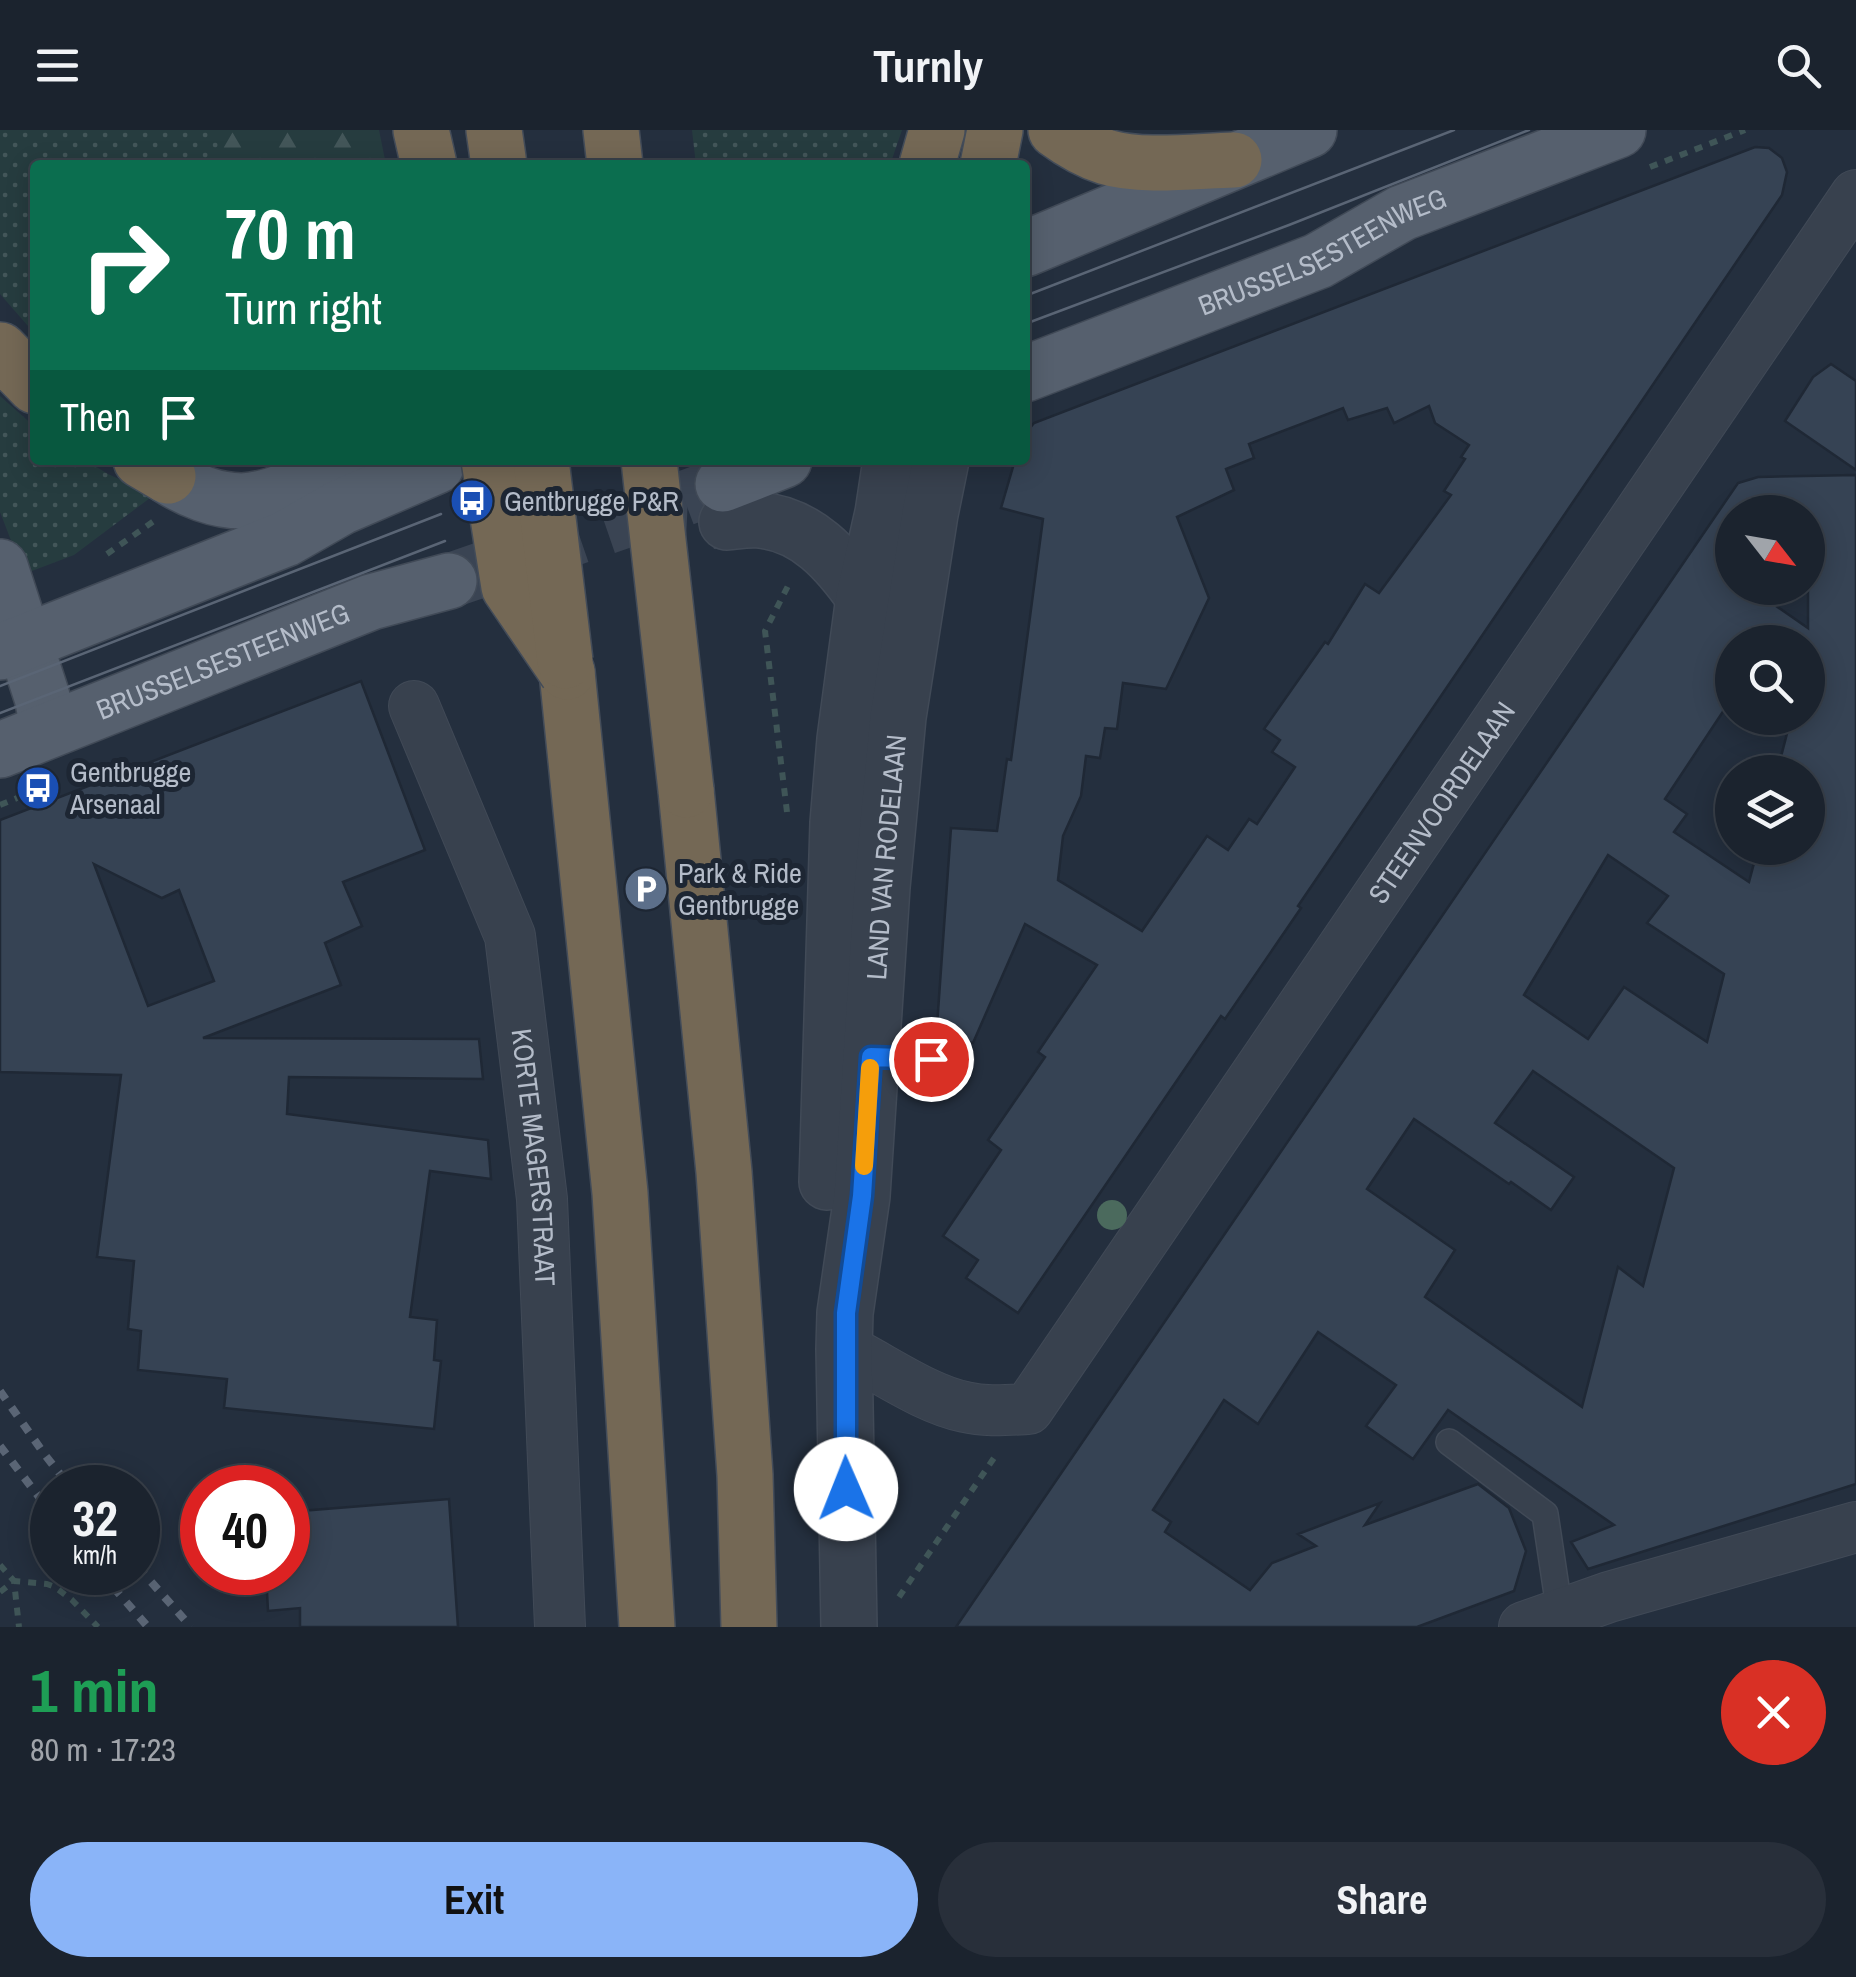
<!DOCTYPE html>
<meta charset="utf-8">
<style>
body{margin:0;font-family:"Archivo Narrow",sans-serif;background:#282f3a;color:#f1f3f6;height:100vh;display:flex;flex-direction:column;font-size:38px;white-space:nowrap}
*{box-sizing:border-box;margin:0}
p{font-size:32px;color:#a0a4aa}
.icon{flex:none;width:55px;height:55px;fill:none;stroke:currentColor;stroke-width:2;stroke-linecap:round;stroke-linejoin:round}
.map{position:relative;height:1497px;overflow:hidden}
.drawer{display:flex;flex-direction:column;background:#1b232e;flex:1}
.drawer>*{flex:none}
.hud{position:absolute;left:30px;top:30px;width:1000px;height:305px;border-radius:10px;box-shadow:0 5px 25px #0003,0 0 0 2px #39404a;background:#0b6e4f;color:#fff;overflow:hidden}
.needle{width:65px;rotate:121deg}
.buttons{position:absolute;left:1715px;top:365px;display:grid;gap:20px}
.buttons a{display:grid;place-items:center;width:110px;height:110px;border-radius:50%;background:#1b232e;box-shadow:0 5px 25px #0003,0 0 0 2px #39404a;font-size:50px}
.speed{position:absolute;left:30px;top:1335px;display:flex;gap:20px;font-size:50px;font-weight:700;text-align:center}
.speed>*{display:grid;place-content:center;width:130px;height:130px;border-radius:50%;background:#1b232e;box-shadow:0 5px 25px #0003,0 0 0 2px #39404a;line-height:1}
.speed small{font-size:25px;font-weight:400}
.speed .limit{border:15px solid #d22;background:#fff;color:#111}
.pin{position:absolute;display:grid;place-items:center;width:85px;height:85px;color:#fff;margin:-42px;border:5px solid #fff;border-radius:50%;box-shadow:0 2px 10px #0007}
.me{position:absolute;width:110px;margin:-55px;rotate:359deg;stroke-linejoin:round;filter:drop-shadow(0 0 8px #0008)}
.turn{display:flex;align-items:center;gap:35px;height:210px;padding:0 30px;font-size:45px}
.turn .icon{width:130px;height:130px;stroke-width:2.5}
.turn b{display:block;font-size:70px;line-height:85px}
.then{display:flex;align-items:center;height:95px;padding:0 30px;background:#0003;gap:20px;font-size:38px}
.round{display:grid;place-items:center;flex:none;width:105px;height:105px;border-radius:52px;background:#282f3a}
.head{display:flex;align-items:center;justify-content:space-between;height:170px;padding:0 30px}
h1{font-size:60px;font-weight:800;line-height:75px;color:#1e9e55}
.primary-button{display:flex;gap:20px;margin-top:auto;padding:20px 30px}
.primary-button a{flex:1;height:115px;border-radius:60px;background:#8ab4f8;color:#111;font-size:40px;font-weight:800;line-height:115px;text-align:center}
.primary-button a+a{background:#282f3a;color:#f1f3f6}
header{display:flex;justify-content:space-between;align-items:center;height:130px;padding:0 30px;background:#1b232e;font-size:45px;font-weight:800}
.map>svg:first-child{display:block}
</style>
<header><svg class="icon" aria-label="menu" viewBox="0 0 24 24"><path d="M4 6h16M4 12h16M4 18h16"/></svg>Turnly<svg class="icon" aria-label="search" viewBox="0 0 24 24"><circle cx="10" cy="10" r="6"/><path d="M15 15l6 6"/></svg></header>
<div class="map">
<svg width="1856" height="1497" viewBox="0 0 1856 1497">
<defs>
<pattern id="grass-dots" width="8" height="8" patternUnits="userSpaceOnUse" patternTransform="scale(2.5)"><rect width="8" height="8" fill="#263c3f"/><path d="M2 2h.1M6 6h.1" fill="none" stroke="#435659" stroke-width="1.8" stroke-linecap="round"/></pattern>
<pattern id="forest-firs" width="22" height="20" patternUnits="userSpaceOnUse" patternTransform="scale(2.5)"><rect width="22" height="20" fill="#263c3f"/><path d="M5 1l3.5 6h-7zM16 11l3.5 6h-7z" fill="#435659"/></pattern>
</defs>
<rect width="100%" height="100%" fill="#242f3e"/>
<g fill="url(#grass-dots)">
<path d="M0,0H219V35H35V204L0,164Z"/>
<path d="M692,0H902L890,35H696Z"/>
<path d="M0,266L35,297V330H85L108,344L154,365L74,425L24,444L0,382Z"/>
</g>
<path fill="url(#forest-firs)" d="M219,0H379L386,35H219Z"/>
<g fill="#364354" stroke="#1f2835" stroke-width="2.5" fill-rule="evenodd">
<path d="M1755,17L1769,18L1782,28L1787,42L1782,65L1298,776L1301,778L1225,889L1221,886L1018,1183L966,1148L978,1130L943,1106L1001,1020L988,1010L1045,927L1038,922L1097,835L1025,794L973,913L936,910L951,698L997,701L1007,629L1011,630L1043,389L1001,378L1015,330H1025V304L1034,293ZM1429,276L1435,293L1469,315L1461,327L1465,329L1444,361L1451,365L1379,463L1365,454L1328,514L1325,512L1264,599L1280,610L1272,622L1295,637L1257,694L1249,689L1228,720L1207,706L1142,801L1058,750L1063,706L1081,666L1086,626L1100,628L1105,598L1117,599L1123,553L1166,559L1209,468L1177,387L1234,360L1226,339L1254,328L1249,314L1343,278L1348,290L1387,278L1394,293Z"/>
<path d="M1831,234L1856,251V340L1785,291L1813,247Z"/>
<path d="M1856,345V1354L1588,1439L1571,1412L1614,1395L1448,1280L1413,1329L1366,1296L1396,1255L1318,1202L1258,1294L1224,1270L1153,1380L1171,1392L1165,1402L1250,1460L1272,1433L1316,1416L1298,1404L1380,1373L1365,1395L1478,1354L1509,1378L1526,1421L1514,1461L1417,1497H956L1738,353L1758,347ZM1732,382H1808V498L1750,458H1732ZM1732,512H1808V588H1791L1777,642H1808V718H1758L1749,752L1674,702L1687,684L1665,669L1732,568ZM1608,725L1668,766L1647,793L1724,844L1707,912L1624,857L1588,909L1524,865ZM1533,941L1674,1038L1643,1156L1618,1137L1582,1277L1425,1167L1455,1120L1367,1059L1414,989L1509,1054L1511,1052L1551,1080L1574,1047L1495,993Z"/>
<path d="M361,551L425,720L343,752L362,796L325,813L341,855L203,908L479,909L483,949L289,947L287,984L488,1010L491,1049L430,1041L410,1187L437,1190L434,1230L441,1231L434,1299L224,1278L227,1249L138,1240L141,1201L128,1199L134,1131L97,1127L121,945L0,942V690ZM94,734L162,768L179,760L214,851L148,876Z"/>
<path d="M449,1369L458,1497H300V1478L268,1481L266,1442H288V1382Z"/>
</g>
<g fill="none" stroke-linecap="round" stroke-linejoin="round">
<path stroke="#3a4453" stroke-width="55" stroke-dasharray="55 28" stroke-linecap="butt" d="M632,388L727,392"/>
<path stroke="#3a4453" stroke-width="55" stroke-dasharray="55 28" stroke-linecap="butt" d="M449,451L632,388L723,354"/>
<defs>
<g id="service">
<path d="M866,927L961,930"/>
<path d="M1449,1312L1545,1384L1560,1484"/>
</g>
<g id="minor">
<path id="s1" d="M414,576L510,806L542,1069L560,1497"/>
<path id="s2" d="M844,1219C881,1237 925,1269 965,1277C986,1282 1006,1280 1028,1279L1856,65"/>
<path d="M1524,1497L1609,1467L1856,1397"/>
</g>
<g id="tertiary">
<path d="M727,392C737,391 749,389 759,390C807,394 838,430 864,467"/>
<path d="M827,1052L838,693L845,609L864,467L883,383L891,330"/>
<path id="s3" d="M849,1497L844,1219L845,1183L862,1066L882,757L898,587L930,384L941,330"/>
</g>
<g id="primary">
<path d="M1025,119L1309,0"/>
<path id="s4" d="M1025,244L1318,131L1402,83L1618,0"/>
<path d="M168,346C189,360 216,371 242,371C276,370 327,343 360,330"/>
<path d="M723,354L784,330"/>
<path d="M0,437L42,567L49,600"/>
<path d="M0,522L285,409L341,377L436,336"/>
<path id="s5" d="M0,620L371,472L449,451"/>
</g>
<g id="motorway">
<path d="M421,0L429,35"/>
<path d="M494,0L499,35"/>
<path d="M611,0L615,35"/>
<path d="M1056,0C1071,11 1088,21 1106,27C1142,38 1195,31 1234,30"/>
<path d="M927,35L937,0"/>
<path d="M988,35L995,0"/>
<path d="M0,220L35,256"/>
<path d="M141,330L168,346"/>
<path d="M567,542L620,1063L647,1497"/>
<path d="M686,660L724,1042L745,1345L749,1497"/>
</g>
</defs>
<use href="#service" stroke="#414a57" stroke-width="28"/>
<use href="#minor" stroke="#414a57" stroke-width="52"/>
<use href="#tertiary" stroke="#414a57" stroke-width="58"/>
<use href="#primary" stroke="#414a57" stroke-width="58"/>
<use href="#motorway" stroke="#434c59" stroke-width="58"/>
<g stroke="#3f5557" stroke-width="6" stroke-dasharray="8 8" stroke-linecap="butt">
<path d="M1650,37L1745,0"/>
<path d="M107,424L154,391"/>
<path d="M0,675L17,668"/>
<path d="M787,682L765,501L790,452"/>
<path d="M0,1435L14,1451L19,1497"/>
<path d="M0,1462L14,1451L47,1454L55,1457L72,1470L98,1497"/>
<path d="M899,1467L996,1325"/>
</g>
<use href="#service" stroke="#38414e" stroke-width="25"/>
<use href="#minor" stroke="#38414e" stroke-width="50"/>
<use href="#tertiary" stroke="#38414e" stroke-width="55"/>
<use href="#primary" stroke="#56606e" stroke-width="55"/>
<use href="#motorway" stroke="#746855" stroke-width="55"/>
<g stroke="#5a6575" stroke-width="2.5">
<path d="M1025,166L1454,0"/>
<path d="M1025,194L1289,95L1529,0"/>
<path d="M0,556L441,384"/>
<path d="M0,583L445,411"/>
</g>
<g stroke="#5a6575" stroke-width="8" stroke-dasharray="10 10" stroke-linecap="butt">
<path d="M0,1261L45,1325L71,1358"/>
<path d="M0,1316L52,1384"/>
<path d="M138,1437L191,1497"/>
<path d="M100,1442L148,1497"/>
</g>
<defs>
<g id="motorway-bridge">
<path d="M489,330L509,457L567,542"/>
<path d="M541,330L565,531"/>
<path d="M649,330L686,660"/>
</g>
</defs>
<use href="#motorway-bridge" stroke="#434c59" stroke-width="58" stroke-linecap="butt"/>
<use href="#motorway-bridge" stroke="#746855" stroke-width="55"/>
</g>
<circle fill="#4b6a5d" cx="1112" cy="1085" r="15"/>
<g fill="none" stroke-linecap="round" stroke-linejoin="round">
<defs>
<path id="route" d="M846,1359V1183L862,1066L871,927L931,929"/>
</defs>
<use href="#route" stroke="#114b97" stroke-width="25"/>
<use href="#route" stroke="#1a73e8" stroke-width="18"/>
<path stroke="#f59e0b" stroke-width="18" d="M864,1036L870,938"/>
</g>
<defs>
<symbol id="bus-disc" viewBox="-11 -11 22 22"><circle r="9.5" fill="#1a4fb4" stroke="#1d2633"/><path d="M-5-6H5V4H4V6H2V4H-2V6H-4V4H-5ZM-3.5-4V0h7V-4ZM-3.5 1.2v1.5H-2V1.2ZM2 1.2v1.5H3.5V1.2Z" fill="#fff"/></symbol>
<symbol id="parking-disc" viewBox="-11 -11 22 22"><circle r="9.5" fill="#5c6f8a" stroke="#1d2633"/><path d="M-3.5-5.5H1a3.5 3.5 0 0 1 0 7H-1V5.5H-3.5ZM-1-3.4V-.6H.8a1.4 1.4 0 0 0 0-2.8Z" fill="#fff"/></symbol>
</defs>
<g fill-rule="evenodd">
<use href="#bus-disc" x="447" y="346" width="50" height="50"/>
<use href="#bus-disc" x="13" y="633" width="50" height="50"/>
<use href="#parking-disc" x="621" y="734" width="50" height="50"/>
</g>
<g text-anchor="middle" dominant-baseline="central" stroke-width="10" stroke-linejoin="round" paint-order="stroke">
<g font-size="28" fill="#b4bcc9" stroke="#1d2633">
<text stroke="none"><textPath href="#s4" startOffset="322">BRUSSELSESTEENWEG</textPath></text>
<text stroke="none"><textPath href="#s5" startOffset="240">BRUSSELSESTEENWEG</textPath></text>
<text stroke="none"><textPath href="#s2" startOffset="932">STEENVOORDELAAN</textPath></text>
<text stroke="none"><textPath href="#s3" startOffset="772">LAND VAN RODELAAN</textPath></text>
<text stroke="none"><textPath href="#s1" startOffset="472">KORTE MAGERSTRAAT</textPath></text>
</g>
<g font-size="28" fill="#b4bcc9" stroke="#1d2633" text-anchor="start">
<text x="504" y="371">Gentbrugge P&amp;R</text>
<text x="70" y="642">Gentbrugge<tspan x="70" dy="32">Arsenaal</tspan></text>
<text x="678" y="743">Park &amp; Ride<tspan x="678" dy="32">Gentbrugge</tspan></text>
</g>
</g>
</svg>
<div class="buttons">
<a><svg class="needle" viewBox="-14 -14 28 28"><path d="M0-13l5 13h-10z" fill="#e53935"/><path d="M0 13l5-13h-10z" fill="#a0a4aa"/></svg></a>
<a><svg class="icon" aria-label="search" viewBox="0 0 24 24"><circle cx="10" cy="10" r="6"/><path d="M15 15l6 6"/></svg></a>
<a><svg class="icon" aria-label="layers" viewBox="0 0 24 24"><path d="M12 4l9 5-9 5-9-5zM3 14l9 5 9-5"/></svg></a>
</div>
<div class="speed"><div>32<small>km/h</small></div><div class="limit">40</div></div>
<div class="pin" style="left:931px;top:929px;background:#d93025"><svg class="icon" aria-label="arrive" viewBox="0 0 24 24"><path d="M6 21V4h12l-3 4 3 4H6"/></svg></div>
<svg class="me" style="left:846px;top:1359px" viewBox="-20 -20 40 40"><circle r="19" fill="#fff"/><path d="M0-13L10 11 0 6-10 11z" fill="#1a73e8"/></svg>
<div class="hud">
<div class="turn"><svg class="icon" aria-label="right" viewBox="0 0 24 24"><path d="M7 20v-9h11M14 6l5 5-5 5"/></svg><div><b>70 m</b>Turn right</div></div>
<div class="then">Then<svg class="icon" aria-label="arrive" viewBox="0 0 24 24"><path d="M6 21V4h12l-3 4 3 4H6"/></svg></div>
</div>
</div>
<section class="drawer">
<div class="head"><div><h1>1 min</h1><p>80 m · 17:23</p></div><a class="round" style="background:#d93025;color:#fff"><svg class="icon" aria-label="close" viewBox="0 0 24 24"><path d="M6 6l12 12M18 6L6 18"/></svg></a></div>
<div class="primary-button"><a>Exit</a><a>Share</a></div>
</section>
